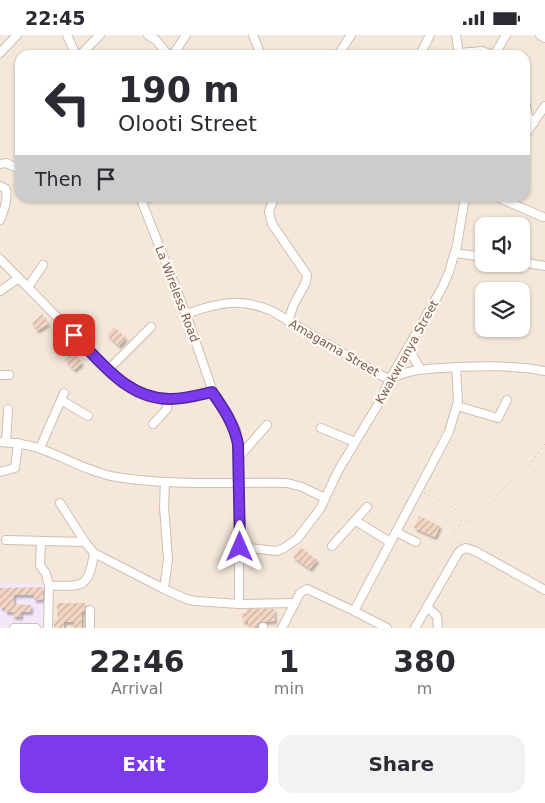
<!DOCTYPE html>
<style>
body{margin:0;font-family:"DejaVu Sans",sans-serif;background:#f2f2f3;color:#2b2b33;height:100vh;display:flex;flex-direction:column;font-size:19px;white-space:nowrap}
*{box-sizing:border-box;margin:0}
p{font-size:16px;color:#7c7c81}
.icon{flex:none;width:28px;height:28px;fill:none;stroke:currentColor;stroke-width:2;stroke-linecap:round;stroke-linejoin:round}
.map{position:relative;height:593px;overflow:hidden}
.details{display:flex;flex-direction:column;background:#fff;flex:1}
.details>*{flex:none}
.banner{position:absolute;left:15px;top:15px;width:515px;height:152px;border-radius:15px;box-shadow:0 1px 4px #0004;background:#fff;color:#2b2b33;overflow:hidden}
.buttons{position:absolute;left:475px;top:182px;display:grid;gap:10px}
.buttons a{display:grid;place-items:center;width:55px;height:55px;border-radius:10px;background:#fff;box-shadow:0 1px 4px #0004;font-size:25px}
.pin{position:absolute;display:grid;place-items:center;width:42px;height:42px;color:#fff;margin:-21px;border-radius:10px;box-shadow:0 2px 8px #0006}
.me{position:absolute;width:55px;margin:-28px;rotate:0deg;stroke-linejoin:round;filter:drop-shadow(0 0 4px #0008)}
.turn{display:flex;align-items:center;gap:18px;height:105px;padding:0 20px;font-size:22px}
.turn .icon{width:65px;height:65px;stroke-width:2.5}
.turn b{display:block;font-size:35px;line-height:42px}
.then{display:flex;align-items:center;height:48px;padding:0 20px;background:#0003;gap:10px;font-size:19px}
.eta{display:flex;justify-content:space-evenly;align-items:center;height:85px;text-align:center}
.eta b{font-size:30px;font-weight:700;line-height:35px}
.action{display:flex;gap:10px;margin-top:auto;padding:10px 20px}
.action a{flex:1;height:58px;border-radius:15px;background:#7c3aed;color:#fff;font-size:20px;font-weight:700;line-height:58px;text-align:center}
.action a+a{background:#f2f2f3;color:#2b2b33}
.status{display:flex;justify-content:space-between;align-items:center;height:35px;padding:0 25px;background:#fff;direction:ltr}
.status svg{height:14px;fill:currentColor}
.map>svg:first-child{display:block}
</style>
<div class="status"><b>22:45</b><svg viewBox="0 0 49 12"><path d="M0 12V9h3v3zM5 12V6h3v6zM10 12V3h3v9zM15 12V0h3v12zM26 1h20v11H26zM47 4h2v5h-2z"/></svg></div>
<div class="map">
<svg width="545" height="593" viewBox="0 0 545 593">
<defs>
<pattern id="building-hatch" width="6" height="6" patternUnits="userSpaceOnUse" patternTransform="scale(1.25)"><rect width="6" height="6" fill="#f3d5c3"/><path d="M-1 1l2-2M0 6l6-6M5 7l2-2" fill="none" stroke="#cab0a1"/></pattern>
<filter id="shadow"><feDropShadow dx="2" dy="3" stdDeviation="1" flood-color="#0004"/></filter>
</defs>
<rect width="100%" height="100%" fill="#fdf6ec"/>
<path fill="#f5e8da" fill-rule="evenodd" d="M0,0H545V593H0ZM20,20H525V162H20ZM484,191H521V229H484ZM484,256H521V294H484Z"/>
<path fill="#f3e8fa" d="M0,548L45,549L43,593H0Z"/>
<g fill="url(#building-hatch)" filter="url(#shadow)">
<path d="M42,279L48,289L37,296L32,288Z"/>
<path d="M114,292L126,303L119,311L107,300Z"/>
<path d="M73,317L82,328L74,335L65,325Z"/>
<path d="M419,481L440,491L435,502L414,493Z"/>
<path d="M300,512L317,525L310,534L293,522Z"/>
<path d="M43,552V565H34V560H14V569L31,570V577H21V582H13V577H5V573H0V553Z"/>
<path d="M57,568H85L84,577H82V593H74V587H64V593H54V585H57Z"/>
<path d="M247,574H274L275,586L261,587L258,588L257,592L249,593L248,586L243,587L242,578H247Z"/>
</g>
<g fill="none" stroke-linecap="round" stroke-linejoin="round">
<defs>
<g id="minor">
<path d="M67,0L76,20"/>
<path d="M148,0L156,5L168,20"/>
<path d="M253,0L261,20"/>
<path d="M456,0L459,20"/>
<path d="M540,0L545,3"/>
<path d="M0,18L17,0"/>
<path d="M459,18L482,16L492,20L495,19L506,0"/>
<path d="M80,20L100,0"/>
<path d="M173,20L186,0"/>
<path d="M338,20L351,0"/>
<path d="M420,20L430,0"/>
<path d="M525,66L528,81L534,88"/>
<path d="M525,100L545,71"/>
<path d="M0,129L6,128L20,134"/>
<path d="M0,151L6,154C8,165 4,175 0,185"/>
<path d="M140,162L186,279L213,357L230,384L236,395L238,409L239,448V569"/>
<path d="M150,162V163"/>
<path d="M274,162L269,177L272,189L307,240L306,247L294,269L288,286"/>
<path d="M497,162L543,182"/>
<path d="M455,218L484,222"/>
<path d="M0,224L122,348C157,369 174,365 213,357"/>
<path d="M521,227L545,231"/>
<path d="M28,252L43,230"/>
<path d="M0,256L19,243"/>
<path d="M186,279C217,268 240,262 272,276L382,341L390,344C410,333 433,334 455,332C485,331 515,330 545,336"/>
<path d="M408,312L420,334"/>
<path d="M108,335L151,292"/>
<path d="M0,340H9"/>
<path d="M61,365L88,381"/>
<path d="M457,371L498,383L507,365"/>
<path d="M153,389L167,374V364"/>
<path d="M321,393L355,407"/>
<path d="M0,407C14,408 28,409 41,414C66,423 89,437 116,442C172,451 230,447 287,448L302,452L325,463"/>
<path d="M6,407L8,374"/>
<path d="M40,413L64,358"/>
<path d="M238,423L267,390"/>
<path d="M0,437L15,433L18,408"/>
<path d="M60,468L85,507L94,518L164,554L186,564L195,566L239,569L295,568"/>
<path d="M356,486L390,507"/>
<path d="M396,497L416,507"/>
<path d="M6,505L85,507"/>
<path d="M41,507L40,530L46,539L49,551"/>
<path d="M332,511L367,472"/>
<path d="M239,512L277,516L284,513L297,504L320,474L338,436L380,366L390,344L442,253L449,237L457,210L465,162"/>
<path d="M164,554L168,524L164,472L165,447"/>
<path d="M427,572L437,581L438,593"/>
<path d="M354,576L449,397L458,366L456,332"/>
<path d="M14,593H36"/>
<path d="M48,593L49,551C84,550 88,555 94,518"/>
<path d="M90,593V575"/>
<path d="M263,593V592"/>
<path d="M282,593L300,558L307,554L354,576L387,593"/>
<path d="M415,593L458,518L461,515L466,513L475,516L545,555"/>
</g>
</defs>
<use href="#minor" stroke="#d1beb0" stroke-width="10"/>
<g stroke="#d9b8a5" stroke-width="1" stroke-dasharray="1 4" stroke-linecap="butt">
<path d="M424,458L454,473L462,483"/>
<path d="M458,508L454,503L455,497L462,484L473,488L483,479L502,455L529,430L545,409"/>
</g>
<use href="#minor" stroke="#fff" stroke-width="8"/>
</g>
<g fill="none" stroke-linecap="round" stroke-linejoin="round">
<defs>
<path id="route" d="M74,300C101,327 128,365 171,364C185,364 199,360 212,357C224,374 234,389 238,409L240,512"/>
</defs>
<use href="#route" stroke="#51269a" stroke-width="12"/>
<use href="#route" stroke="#7c3aed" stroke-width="9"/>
</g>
<g text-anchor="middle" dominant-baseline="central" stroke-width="4.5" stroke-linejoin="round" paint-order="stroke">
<g font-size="12" fill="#7a5c4d" stroke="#fffaf3">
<text transform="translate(177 259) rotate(69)">La Wireless Road</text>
<text transform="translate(334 313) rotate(30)">Amagama Street</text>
<text transform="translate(407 317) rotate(-61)">Kwakwranya Street</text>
</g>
</g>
</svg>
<div class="buttons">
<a><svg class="icon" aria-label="sound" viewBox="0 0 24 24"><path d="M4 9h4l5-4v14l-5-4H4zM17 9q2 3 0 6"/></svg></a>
<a><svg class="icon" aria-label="layers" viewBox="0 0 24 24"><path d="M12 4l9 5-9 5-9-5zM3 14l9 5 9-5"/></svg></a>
</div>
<div class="pin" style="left:74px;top:300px;background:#d93025"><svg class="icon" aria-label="arrive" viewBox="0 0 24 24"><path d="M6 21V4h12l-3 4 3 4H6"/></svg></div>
<svg class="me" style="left:240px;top:512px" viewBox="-20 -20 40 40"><path d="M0-17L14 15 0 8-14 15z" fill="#7c3aed" stroke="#fff" stroke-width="4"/></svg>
<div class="banner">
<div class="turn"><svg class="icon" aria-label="left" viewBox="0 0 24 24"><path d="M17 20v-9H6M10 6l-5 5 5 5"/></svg><div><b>190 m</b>Olooti Street</div></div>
<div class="then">Then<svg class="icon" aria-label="arrive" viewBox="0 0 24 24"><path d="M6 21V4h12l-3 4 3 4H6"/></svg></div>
</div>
</div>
<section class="details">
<div class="eta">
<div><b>22:46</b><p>Arrival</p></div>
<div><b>1</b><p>min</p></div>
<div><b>380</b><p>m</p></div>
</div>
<div class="action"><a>Exit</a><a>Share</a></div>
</section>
